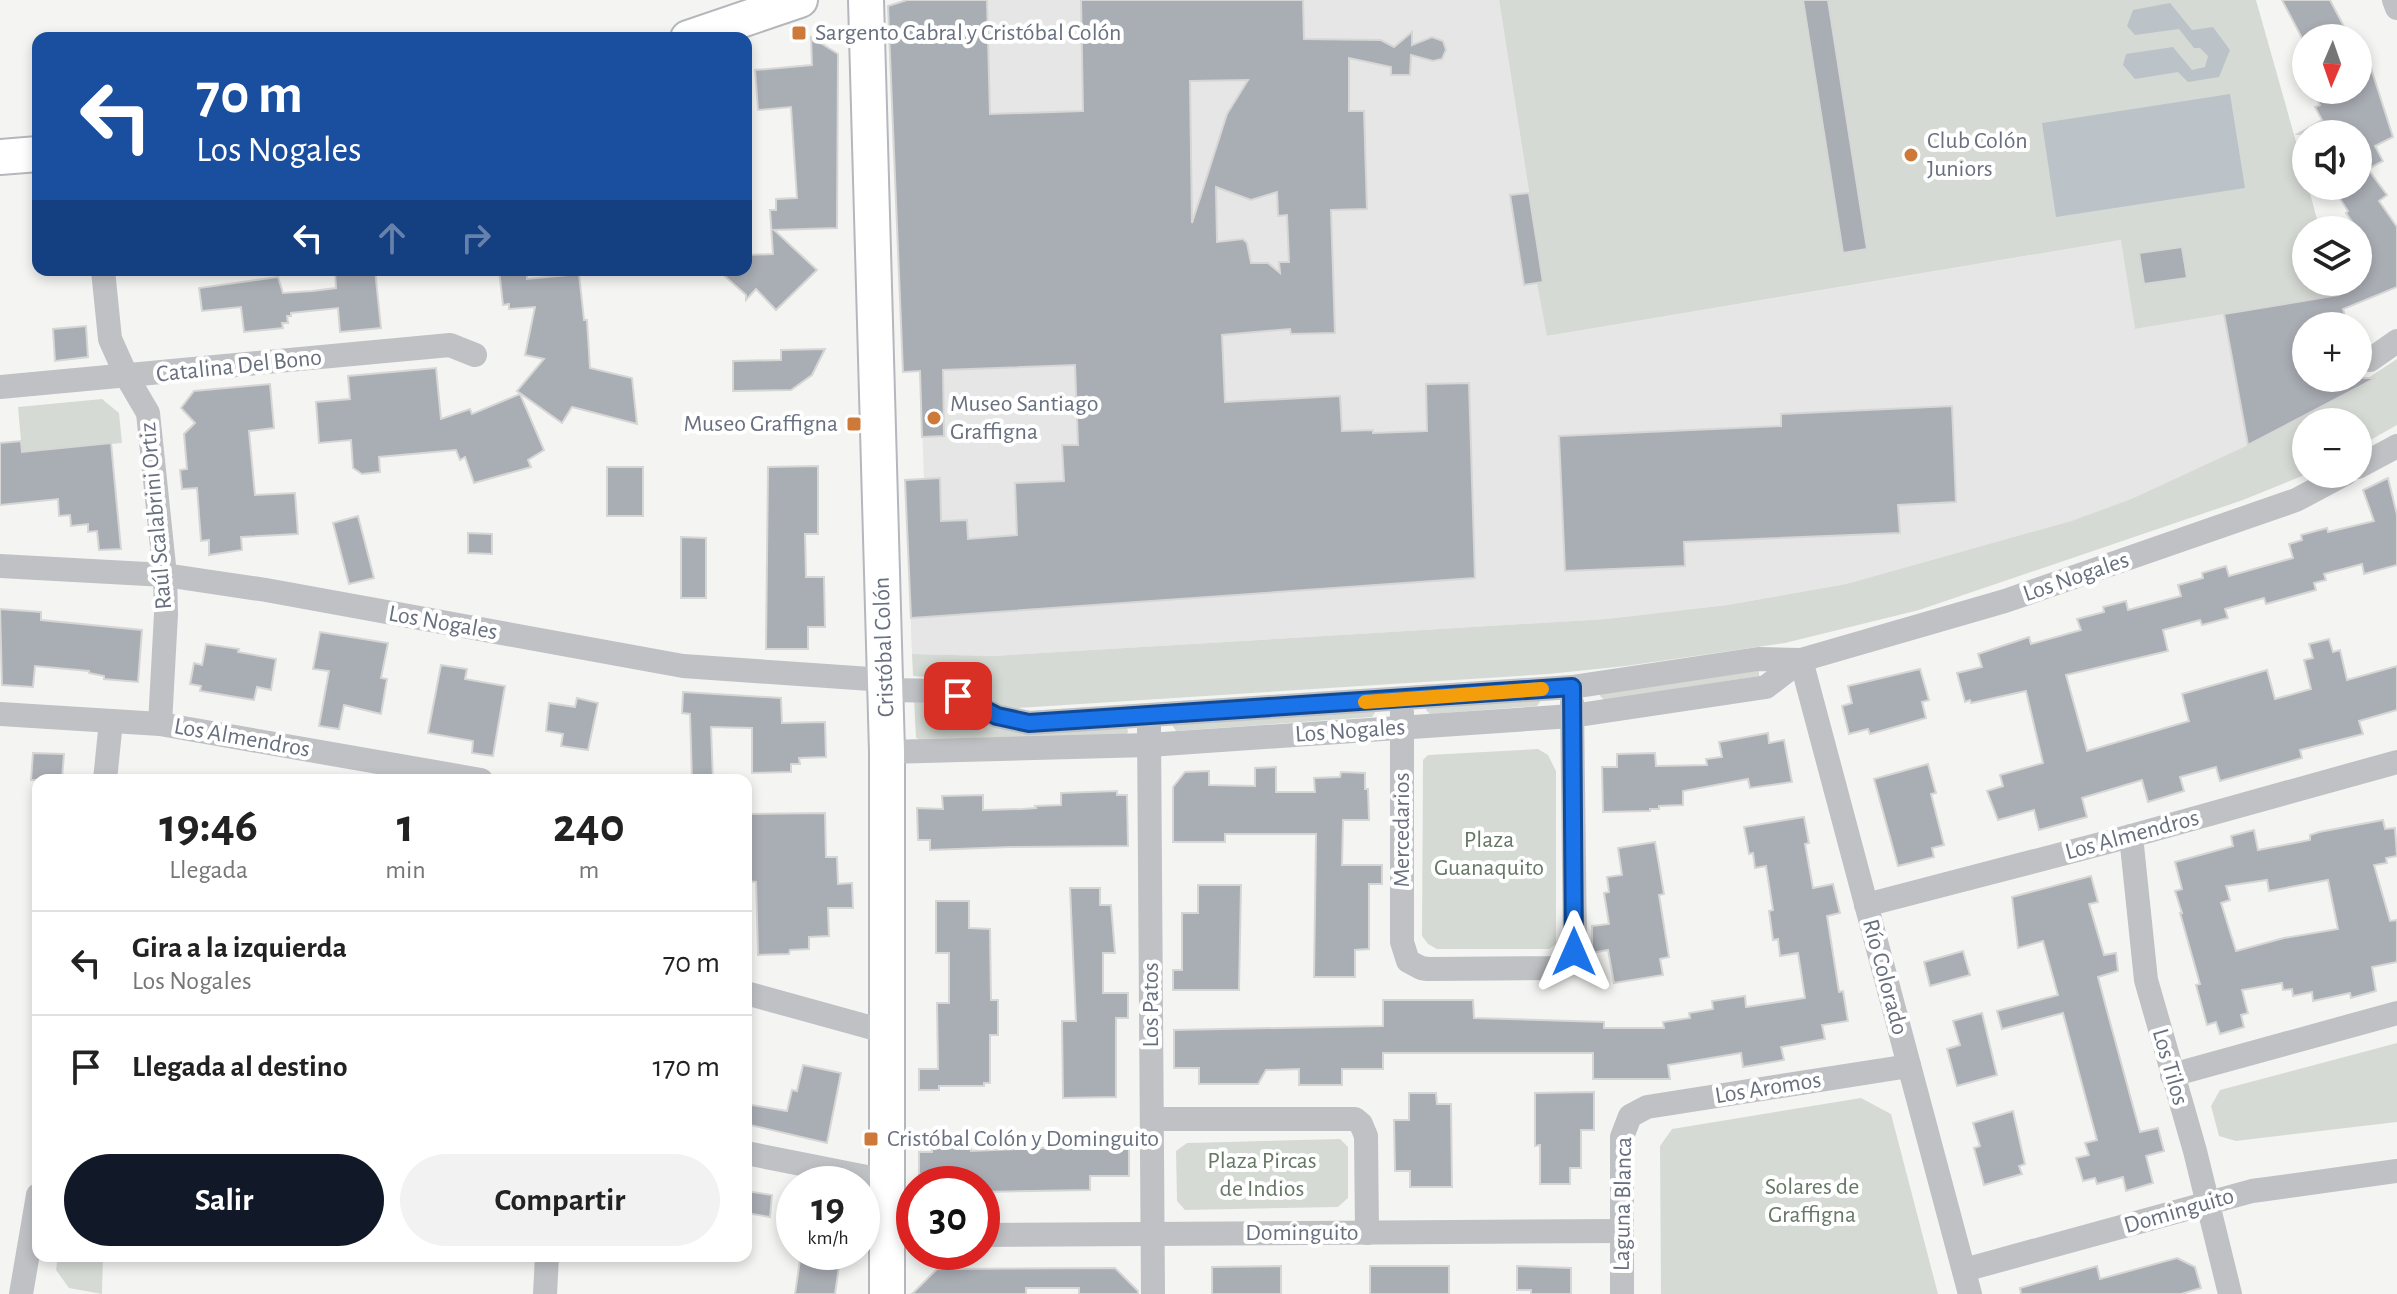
<!DOCTYPE html>
<html lang="es">
<meta charset="utf-8">
<style>
body{margin:0;font-family:"Alegreya Sans",sans-serif;background:#f2f2f2;color:#222;height:100vh;display:flex;flex-direction:column;font-size:30px;white-space:nowrap}
*{box-sizing:border-box;margin:0}
p{font-size:26px;color:#767676}
.icon{flex:none;width:44px;height:44px;fill:none;stroke:currentColor;stroke-width:2;stroke-linecap:round;stroke-linejoin:round}
.map{position:relative;flex:1;overflow:hidden}
.drawer{position:absolute;left:32px;top:774px;width:720px;height:488px;display:flex;flex-direction:column;background:#fff;border-radius:16px;box-shadow:0 4px 12px #0003}
.drawer>*{flex:none}
.top-card{position:absolute;left:32px;top:32px;width:720px;height:244px;border-radius:16px;box-shadow:0 4px 12px #0003;background:#1a4fa0;color:#fff;overflow:hidden}
.needle{width:52px;rotate:182deg}
.buttons{position:absolute;left:2292px;top:24px;display:grid;gap:16px}
.buttons a{display:grid;place-items:center;width:80px;height:80px;border-radius:50%;background:#fff;box-shadow:0 4px 12px #0003;font-size:40px}
.speed{position:absolute;left:776px;top:1166px;display:flex;gap:16px;font-size:40px;font-weight:700;text-align:center}
.speed>*{display:grid;place-content:center;width:104px;height:104px;border-radius:50%;background:#fff;box-shadow:0 4px 12px #0003;line-height:1}
.speed small{font-size:20px;font-weight:400}
.speed .limit{border:12px solid #d22;background:#fff;color:#111}
.pin{position:absolute;display:grid;place-items:center;width:68px;height:68px;color:#fff;margin:-34px;border-radius:16px;box-shadow:0 4px 12px #0006}
.me{position:absolute;width:88px;margin:-44px;rotate:0deg;stroke-linejoin:round;filter:drop-shadow(0 0 6px #0008)}
.turn{display:flex;align-items:center;gap:28px;height:168px;padding:0 32px;font-size:36px}
.turn .icon{width:104px;height:104px;stroke-width:2.5}
.turn b{display:block;font-size:56px;line-height:68px}
.lanes{display:flex;align-items:center;height:76px;padding:0 32px;background:#0003;justify-content:center;gap:40px;direction:ltr}
.lanes .off{opacity:.35}
.eta{display:flex;justify-content:space-evenly;align-items:center;height:136px;text-align:center}
.eta b{font-size:48px;font-weight:600;line-height:56px}
.primary-button{display:flex;gap:16px;margin-top:auto;padding:16px 32px}
.primary-button a{flex:1;height:92px;border-radius:48px;background:#111827;color:#fff;font-size:32px;font-weight:600;line-height:92px;text-align:center}
.primary-button a+a{background:#f2f2f2;color:#222}
ul{padding:0;list-style:none}
li{display:flex;align-items:center;gap:24px;height:104px;padding:0 32px;border-top:2px solid #e0e0e0}
li div{flex:1}
li b{display:block;font-size:30px}
li em{font-style:normal}
.map>svg:first-child{display:block}
</style>
<div class="map">
<svg width="2397" height="1294" viewBox="0 0 2397 1294">
<rect width="100%" height="100%" fill="#f4f5f2"/>
<path fill="#e5e6e5" d="M907,0H1499L1543,282L1548,336L2122,240L2135,329L2339,295L2348,326H2306V378H2358V360L2366,383L2248,445L2131,499L2071,521L1846,584L1727,605L1606,619L993,656L912,654L905,480L924,479L920,371L903,372L888,6Z"/>
<g fill="#d5dbd4">
<path d="M1499,0H2256L2306,177V186H2308L2320,230H2306V282H2335L2339,295L2135,329L2121,240L1547,336L1537,283L1543,281Z"/>
<path d="M2397,359V425L2358,447V422H2306L2307,474L2243,500L1919,610L1785,643L1626,666L1548,674L1018,708L1001,705L950,679L913,676L912,654L993,656L1606,619L1727,605L1846,584L2071,521L2131,499L2248,445L2365,383V380Z"/>
<path d="M102,399L119,413L122,443L22,452L18,407Z"/>
<path d="M1759,670V676L1604,700L1600,696V693Z"/>
<path d="M914,699H950L1127,727L1128,732L1126,735L919,739L916,738Z"/>
<path d="M1541,700L1537,706L1430,714L1426,710L1427,707Z"/>
<path d="M1376,711L1372,717L1176,731L1172,725Z"/>
<path d="M1538,749L1548,755L1556,771V944L1549,949H1437L1428,944L1422,936L1423,760L1428,755Z"/>
<path d="M2397,1043V1122L2236,1141L2219,1136L2211,1106L2220,1090Z"/>
<path d="M1861,1098L1891,1114L1938,1294H1661L1660,1146L1672,1129Z"/>
<path d="M1340,1139L1348,1147V1198L1338,1207L1185,1210L1177,1201L1176,1151L1187,1143Z"/>
<path d="M58,1256H103L102,1294L69,1288L56,1270Z"/>
</g>
<g fill="#bbc2c8">
<path d="M2170,3L2192,30L2213,27L2230,50L2219,77L2188,82L2178,72L2135,79L2123,65L2126,54L2173,47L2192,70L2205,67L2208,56L2200,48H2194L2179,29L2135,35L2127,26L2133,10Z"/>
<path d="M2230,94L2245,188L2056,217L2042,123Z"/>
</g>
<g fill="#a9adb4" stroke="#d6d6d5" stroke-width="2" fill-rule="evenodd">
<path d="M907,0H987L990,114L1083,111L1081,0H1303L1304,39L1381,40L1394,47L1412,32V45L1432,37L1443,41L1446,50L1442,59L1433,61L1411,55L1410,75H1391V67L1349,58V111H1364L1367,209L1331,210L1335,333L1291,334L1290,329L1222,335L1225,402L1340,396L1342,431L1373,430V433L1427,431L1426,384L1469,383L1475,578L911,618L905,480L940,478L941,521L967,520L968,539L1017,535L1015,483L1064,481L1062,445H1078L1075,365L943,370L944,436L922,437L920,371L903,372L888,6ZM1248,80L1227,114L1192,223L1190,81ZM1216,187L1251,200L1277,192L1278,216L1287,215L1289,262H1279L1280,273L1268,263H1251L1247,243L1243,239L1217,242Z"/>
<path d="M1803,0H1828L1867,249L1843,253Z"/>
<path d="M2282,0H2330L2350,38H2302Z"/>
<path d="M811,37L838,54L837,228L774,230L817,270L776,310L756,289L746,300V295L718,270H746V255L773,254L770,210H776V199L797,198L791,107L758,110L755,70L812,65Z"/>
<path d="M2362,40L2393,137L2375,146L2383,161L2368,169L2387,195L2379,201L2397,227V287L2343,309L2348,326H2306V378H2376L2248,445L2224,314L2339,295L2335,282H2358V230L2346,213L2348,211L2339,197L2358,187V134H2298L2322,120L2315,107L2320,105L2312,90H2358V41Z"/>
<path d="M1529,193L1543,282L1524,285L1510,195Z"/>
<path d="M2182,247L2187,278L2144,284L2139,253Z"/>
<path d="M375,270L381,328L340,332L338,308L291,313V316H287L288,323H282L283,328L244,332L241,307L202,311L199,288L278,277L283,293L312,291L336,288L335,272Z"/>
<path d="M499,270H527V279L579,274L584,320H587L590,368L632,378L637,424L572,407L562,423L517,391L544,359L525,355L535,307L509,309V304L503,305Z"/>
<path d="M86,326L88,357L55,361L53,329Z"/>
<path d="M825,349L812,375L791,390L733,391V361L781,360V350Z"/>
<path d="M436,368L441,419L470,409L472,414L520,394L544,450L528,460L531,467L474,483L465,457L460,460L456,450L379,457L380,472L362,474L353,468L351,440L319,443L316,402L350,399L348,376Z"/>
<path d="M270,384L274,428L249,431L255,495L295,493L298,534L241,537L242,550L209,555V540L201,541L197,488L182,489L180,470L187,469L184,434L195,423L181,408L194,391Z"/>
<path d="M1952,406L1956,502L1898,505L1900,533L1684,542L1685,566L1565,571L1559,436L1781,426V414Z"/>
<path d="M21,441L22,452L111,443L121,549L99,550L97,531L88,532V524L71,526L70,515L59,516L58,499L0,505V443Z"/>
<path d="M818,466V534H805L806,577H824L825,627H808V649H766L768,467Z"/>
<rect x="607" y="467" width="36" height="49"/>
<path d="M2388,478L2397,515V565L2364,574L2362,564L2324,574L2326,580L2314,583L2316,590L2266,604L2264,598L2225,609L2228,618L2202,625L2200,620L2163,630L2168,651L2066,675L2087,751L2189,721L2182,694L2267,670L2275,699L2311,689L2304,660L2313,658L2309,644L2329,639L2333,652L2340,650L2347,680L2397,666V710L2359,721L2363,734L2300,750L2302,758L2220,781L2216,767L2180,777L2184,791L2148,802L2142,780L2082,798L2087,817L2039,830L2034,810L1998,820L1987,791L2003,786L2000,775L2043,763L2026,691L1971,703L1970,700L1965,702L1957,673L1982,667L1978,654L2029,637L2031,644L2081,630L2077,619L2104,612L2103,607L2126,601L2128,610L2181,596L2178,585L2203,578L2202,573L2226,566L2229,576L2293,558L2289,544L2302,540L2301,535L2327,528L2328,532L2374,521L2363,490Z"/>
<path d="M358,516L374,578L349,584L333,523Z"/>
<path d="M468,533L492,534V554L468,553Z"/>
<path d="M681,537L706,538V598H681Z"/>
<path d="M0,609L41,612V620L142,630L138,682L104,679V676L89,673V671L35,666L33,687L2,685Z"/>
<path d="M320,632L388,643L381,678L387,679L381,714L344,705L339,729L319,726L329,671L313,669Z"/>
<path d="M206,644L239,649L238,652L276,659L271,690L257,687L254,700L200,691L201,686L190,684L194,663L202,665Z"/>
<path d="M441,665L467,669L465,679L505,686L493,756L472,753L473,741L428,733Z"/>
<path d="M1920,669L1929,700L1922,702L1926,718L1870,734L1868,729L1849,734L1842,706L1852,703L1848,686Z"/>
<path d="M683,692L781,698L782,723L825,722L826,757L799,758L800,764H791V772L752,773V728L711,727L713,780H692L690,714L682,713Z"/>
<path d="M577,698L598,703L588,750L561,746L563,734L546,731L549,703L575,707Z"/>
<path d="M1768,733L1769,743L1784,740L1792,782L1750,788L1748,779L1683,791V805L1659,806V809H1650V811L1603,812L1602,767H1617V754L1655,753L1656,766L1707,765L1706,759L1722,757L1719,742Z"/>
<path d="M33,753L64,754L62,780H31Z"/>
<path d="M1928,764L1936,793L1931,794L1944,845L1932,848L1934,857L1898,866L1874,779Z"/>
<path d="M1276,767V792H1315L1314,778L1340,777L1341,772L1365,773V789H1368L1369,820H1343L1342,865H1382V884H1369V949L1355,950V977H1314L1316,834H1225V842H1173V787L1185,772L1209,771V785L1255,786V768Z"/>
<path d="M1117,791V795H1127L1128,846L1010,847L930,850V840H918L917,808L943,809L942,796L983,795V810L1022,809L1036,808L1035,806L1061,805V793Z"/>
<path d="M825,813L826,857H837L838,884L852,883L853,908H828L829,936L809,937V949L790,950L789,954L758,955L756,882L746,881V858H750L749,814Z"/>
<path d="M1804,817L1809,843L1805,844L1813,888L1833,884L1840,913L1827,916L1839,992L1843,991L1848,1021L1822,1025L1825,1039L1781,1047L1784,1060L1743,1067L1741,1053L1668,1065L1670,1079H1593V1053H1383V1069H1342V1085H1299V1069L1266,1070L1258,1084H1199V1068H1174V1030L1383,1026V1000H1473L1474,1018L1604,1022V1028H1664L1663,1022L1690,1018L1689,1013L1713,1009L1712,1001L1745,996L1746,1007L1805,998L1798,953L1780,956L1778,939L1773,940L1769,911L1773,910L1766,866L1755,868L1753,853L1749,854L1744,827Z"/>
<path d="M2383,820L2385,829L2395,828L2397,856L2386,858L2387,863L2374,865L2390,921L2397,920V962L2372,967L2376,991L2351,998L2350,993L2313,1001L2312,992L2293,996L2292,989L2283,990L2282,983L2242,990L2248,1013L2241,1015L2244,1027L2220,1034L2216,1022L2207,1025L2196,985L2200,984L2180,913H2182L2175,891L2182,889L2175,862L2233,846L2231,836L2254,830L2258,850L2310,840V835L2319,832ZM2267,880L2269,891L2328,880L2338,929L2284,938L2236,951L2221,903L2230,900L2226,886Z"/>
<path d="M1655,842L1664,894L1659,895L1669,957L1660,959L1663,975L1614,983L1608,950L1592,953V926L1609,924L1604,893L1609,892L1607,877L1622,875L1618,848Z"/>
<path d="M2091,876L2098,902L2089,904L2104,955L2116,953L2118,971L2098,977L2107,1011L2140,1132L2158,1128L2164,1151L2146,1156L2153,1183L2126,1191L2123,1177L2097,1184L2095,1178L2083,1181L2076,1158L2089,1155L2085,1143L2097,1140L2063,1013L2002,1029L1997,1011L2058,995L2043,941L2018,948L2012,897Z"/>
<path d="M1198,885H1241L1239,990H1173V970H1182V913H1198Z"/>
<path d="M1070,888H1100V905H1111L1115,953H1103V993H1128V1018H1116V1097L1063,1098L1062,1021H1076Z"/>
<path d="M936,901H969V928L990,929L991,1000H998V1035H990V1083H984V1086H939V1090H919V1069H938L937,1003H949V953H936Z"/>
<path d="M1963,951L1970,975L1930,986L1924,962Z"/>
<path d="M1982,1013L1997,1075L1957,1086L1947,1049L1960,1045L1953,1021Z"/>
<path d="M803,1065L841,1073L827,1143L746,1124V1104L787,1111L792,1090L797,1091Z"/>
<path d="M1594,1092V1130H1581V1168H1570V1184H1540V1145L1535,1146V1093Z"/>
<path d="M1409,1093H1436L1437,1104H1451L1452,1187H1410V1171H1395L1394,1120H1409Z"/>
<path d="M2013,1111L2025,1164L2019,1166L2022,1174L1984,1185L1974,1148L1980,1146L1973,1123Z"/>
<path d="M932,1138H971V1151L1064,1147V1142H1090V1148H1129V1176H1090V1190L982,1192V1184H932V1175L919,1174V1152H932Z"/>
<path d="M746,1191L772,1195L770,1217L746,1213Z"/>
<path d="M2177,1258L2195,1267L2201,1288L2181,1294H2021L2020,1288L2097,1266L2100,1279Z"/>
<path d="M800,1260L839,1266L835,1294H795Z"/>
<path d="M1281,1266V1294H1212V1267Z"/>
<rect x="1370" y="1266" width="79" height="28"/>
<path d="M1517,1266L1571,1268V1294H1531V1290H1517Z"/>
<path d="M1115,1268L1138,1291V1294H1079V1288H1026V1294H912L937,1269Z"/>
</g>
<g fill="none" stroke-linecap="round" stroke-linejoin="round">
<defs>
<g id="secondary">
<path d="M866,0L887,752V1294"/>
<path d="M688,38L800,0"/>
<path d="M0,157L38,154"/>
</g>
</defs>
<use href="#secondary" stroke="#b4b7bc" stroke-width="38"/>
<g stroke="#bfc1c5" stroke-width="24">
<path d="M2394,0L2397,8"/>
<path d="M103,270L110,339L127,377L148,413L165,575L166,614L160,724"/>
<path d="M2370,360L2397,341"/>
<path d="M0,387L450,345L475,355"/>
<path d="M2358,467L2397,446"/>
<path d="M0,566L165,575L266,590L683,666L885,680"/>
<path d="M1801,660L1970,1294"/>
<path d="M886,690L947,691L997,716L1029,723L1572,687L1758,659L1801,660L2005,601L2296,500L2345,474"/>
<path d="M1402,713V942L1408,961L1421,968L1428,969L1553,968L1569,963L1575,946L1572,703"/>
<path d="M0,714L160,724L481,780"/>
<path d="M1149,728L1153,1294"/>
<path d="M887,752L1149,745L1572,716L1766,687L1801,660"/>
<path d="M105,780L111,721"/>
<path d="M2131,836L2146,980L2195,1151L2230,1294"/>
<path d="M1866,905L2131,836L2397,762"/>
<path d="M746,993L887,1032"/>
<path d="M2172,1075L2397,1013"/>
<path d="M1152,1119H1355L1361,1124L1366,1136L1367,1233"/>
<path d="M746,1153L887,1181"/>
<path d="M982,1235L1622,1231"/>
<path d="M887,1236H914"/>
<path d="M1964,1270L2252,1191L2397,1171"/>
<path d="M21,1294L38,1195"/>
<path d="M545,1294L547,1256"/>
<path d="M1622,1294V1137L1630,1116L1647,1107L1909,1066"/>
</g>
<use href="#secondary" stroke="#fff" stroke-width="34"/>
</g>
<g fill="none" stroke-linecap="round" stroke-linejoin="round">
<defs>
<path id="route" d="M958,696L997,716L1029,723L1572,687L1574,952"/>
</defs>
<use href="#route" stroke="#114b97" stroke-width="20"/>
<use href="#route" stroke="#1a73e8" stroke-width="14"/>
<path stroke="#f59e0b" stroke-width="14" d="M1365,702L1542,689"/>
</g>
<g fill="#cd793a" stroke="#fff" stroke-width="3">
<rect x="791" y="25" width="16" height="16" rx="4"/>
<circle cx="1911" cy="155" r="8"/>
<circle cx="934" cy="418" r="8"/>
<rect x="846" y="416" width="16" height="16" rx="4"/>
<rect x="863" y="1131" width="16" height="16" rx="4"/>
</g>
<g text-anchor="middle" dominant-baseline="central" stroke-width="8" stroke-linejoin="round" paint-order="stroke">
<g font-size="24" fill="#68707f" stroke="#fff" text-anchor="start">
<text x="815" y="33">Sargento Cabral y Cristóbal Colón</text>
<text x="1927" y="141">Club Colón<tspan x="1927" dy="28">Juniors</tspan></text>
<text x="950" y="404">Museo Santiago<tspan x="950" dy="28">Graffigna</tspan></text>
<text x="838" y="424" text-anchor="end">Museo Graffigna</text>
<text x="887" y="1139">Cristóbal Colón y Dominguito</text>
</g>
<g font-size="24" fill="#68707f" stroke="#fff">
<text transform="translate(239 366) rotate(-6)">Catalina Del Bono</text>
<text transform="translate(156 516) rotate(-95)">Raúl Scalabrini Ortiz</text>
<text transform="translate(2076 577) rotate(-19)">Los Nogales</text>
<text transform="translate(443 623) rotate(10)">Los Nogales</text>
<text transform="translate(884 647) rotate(-92)">Cristóbal Colón</text>
<text transform="translate(1350 731) rotate(-4)">Los Nogales</text>
<text transform="translate(242 738) rotate(10)">Los Almendros</text>
<text transform="translate(1402 830) rotate(-90)">Mercedarios</text>
<text transform="translate(2132 835) rotate(-15)">Los Almendros</text>
<text transform="translate(1885 977) rotate(75)">Río Colorado</text>
<text transform="translate(1151 1005) rotate(-90)">Los Patos</text>
<text transform="translate(2170 1067) rotate(74)">Los Tilos</text>
<text transform="translate(1768 1088) rotate(-9)">Los Aromos</text>
<text transform="translate(1623 1204) rotate(-89)">Laguna Blanca</text>
<text transform="translate(2179 1211) rotate(-16)">Dominguito</text>
<text x="1302" y="1233">Dominguito</text>
</g>
<g font-size="24" fill="#676" stroke="#fff">
<text x="1489" y="840">Plaza<tspan x="1489" dy="28">Guanaquito</tspan></text>
<text x="1262" y="1161">Plaza Pircas<tspan x="1262" dy="28">de Indios</tspan></text>
<text x="1812" y="1187">Solares de<tspan x="1812" dy="28">Graffigna</tspan></text>
</g>
</g>
</svg>
<div class="buttons">
<a><svg class="needle" viewBox="-14 -14 28 28"><path d="M0-13l5 13h-10z" fill="#e53935"/><path d="M0 13l5-13h-10z" fill="#767676"/></svg></a>
<a><svg class="icon" aria-label="sound" viewBox="0 0 24 24"><path d="M4 9h4l5-4v14l-5-4H4zM17 9q2 3 0 6"/></svg></a>
<a><svg class="icon" aria-label="layers" viewBox="0 0 24 24"><path d="M12 4l9 5-9 5-9-5zM3 14l9 5 9-5"/></svg></a>
<a>+</a>
<a>−</a>
</div>
<div class="speed"><div>19<small>km/h</small></div><div class="limit">30</div></div>
<div class="pin" style="left:958px;top:696px;background:#d93025"><svg class="icon" aria-label="arrive" viewBox="0 0 24 24"><path d="M6 21V4h12l-3 4 3 4H6"/></svg></div>
<svg class="me" style="left:1574px;top:952px" viewBox="-20 -20 40 40"><path d="M0-17L14 15 0 8-14 15z" fill="#1a73e8" stroke="#fff" stroke-width="4"/></svg>
<div class="top-card">
<div class="turn"><svg class="icon" aria-label="left" viewBox="0 0 24 24"><path d="M17 20v-9H6M10 6l-5 5 5 5"/></svg><div><b>70 m</b>Los Nogales</div></div>
<div class="lanes"><svg class="icon" aria-label="left" viewBox="0 0 24 24"><path d="M17 20v-9H6M10 6l-5 5 5 5"/></svg><svg class="icon off" aria-label="ahead" viewBox="0 0 24 24"><path d="M12 20V5M6 11l6-6 6 6"/></svg><svg class="icon off" aria-label="right" viewBox="0 0 24 24"><path d="M7 20v-9h11M14 6l5 5-5 5"/></svg></div>
</div>
<section class="drawer">
<div class="eta">
<div><b>19:46</b><p>Llegada</p></div>
<div><b>1</b><p>min</p></div>
<div><b>240</b><p>m</p></div>
</div>
<ul>
<li><svg class="icon" aria-label="left" viewBox="0 0 24 24"><path d="M17 20v-9H6M10 6l-5 5 5 5"/></svg><div><b>Gira a la izquierda</b><p>Los Nogales</p></div><em>70 m</em></li>
<li><svg class="icon" aria-label="arrive" viewBox="0 0 24 24"><path d="M6 21V4h12l-3 4 3 4H6"/></svg><div><b>Llegada al destino</b></div><em>170 m</em></li>
</ul>
<div class="primary-button"><a>Salir</a><a>Compartir</a></div>
</section>
</div>
